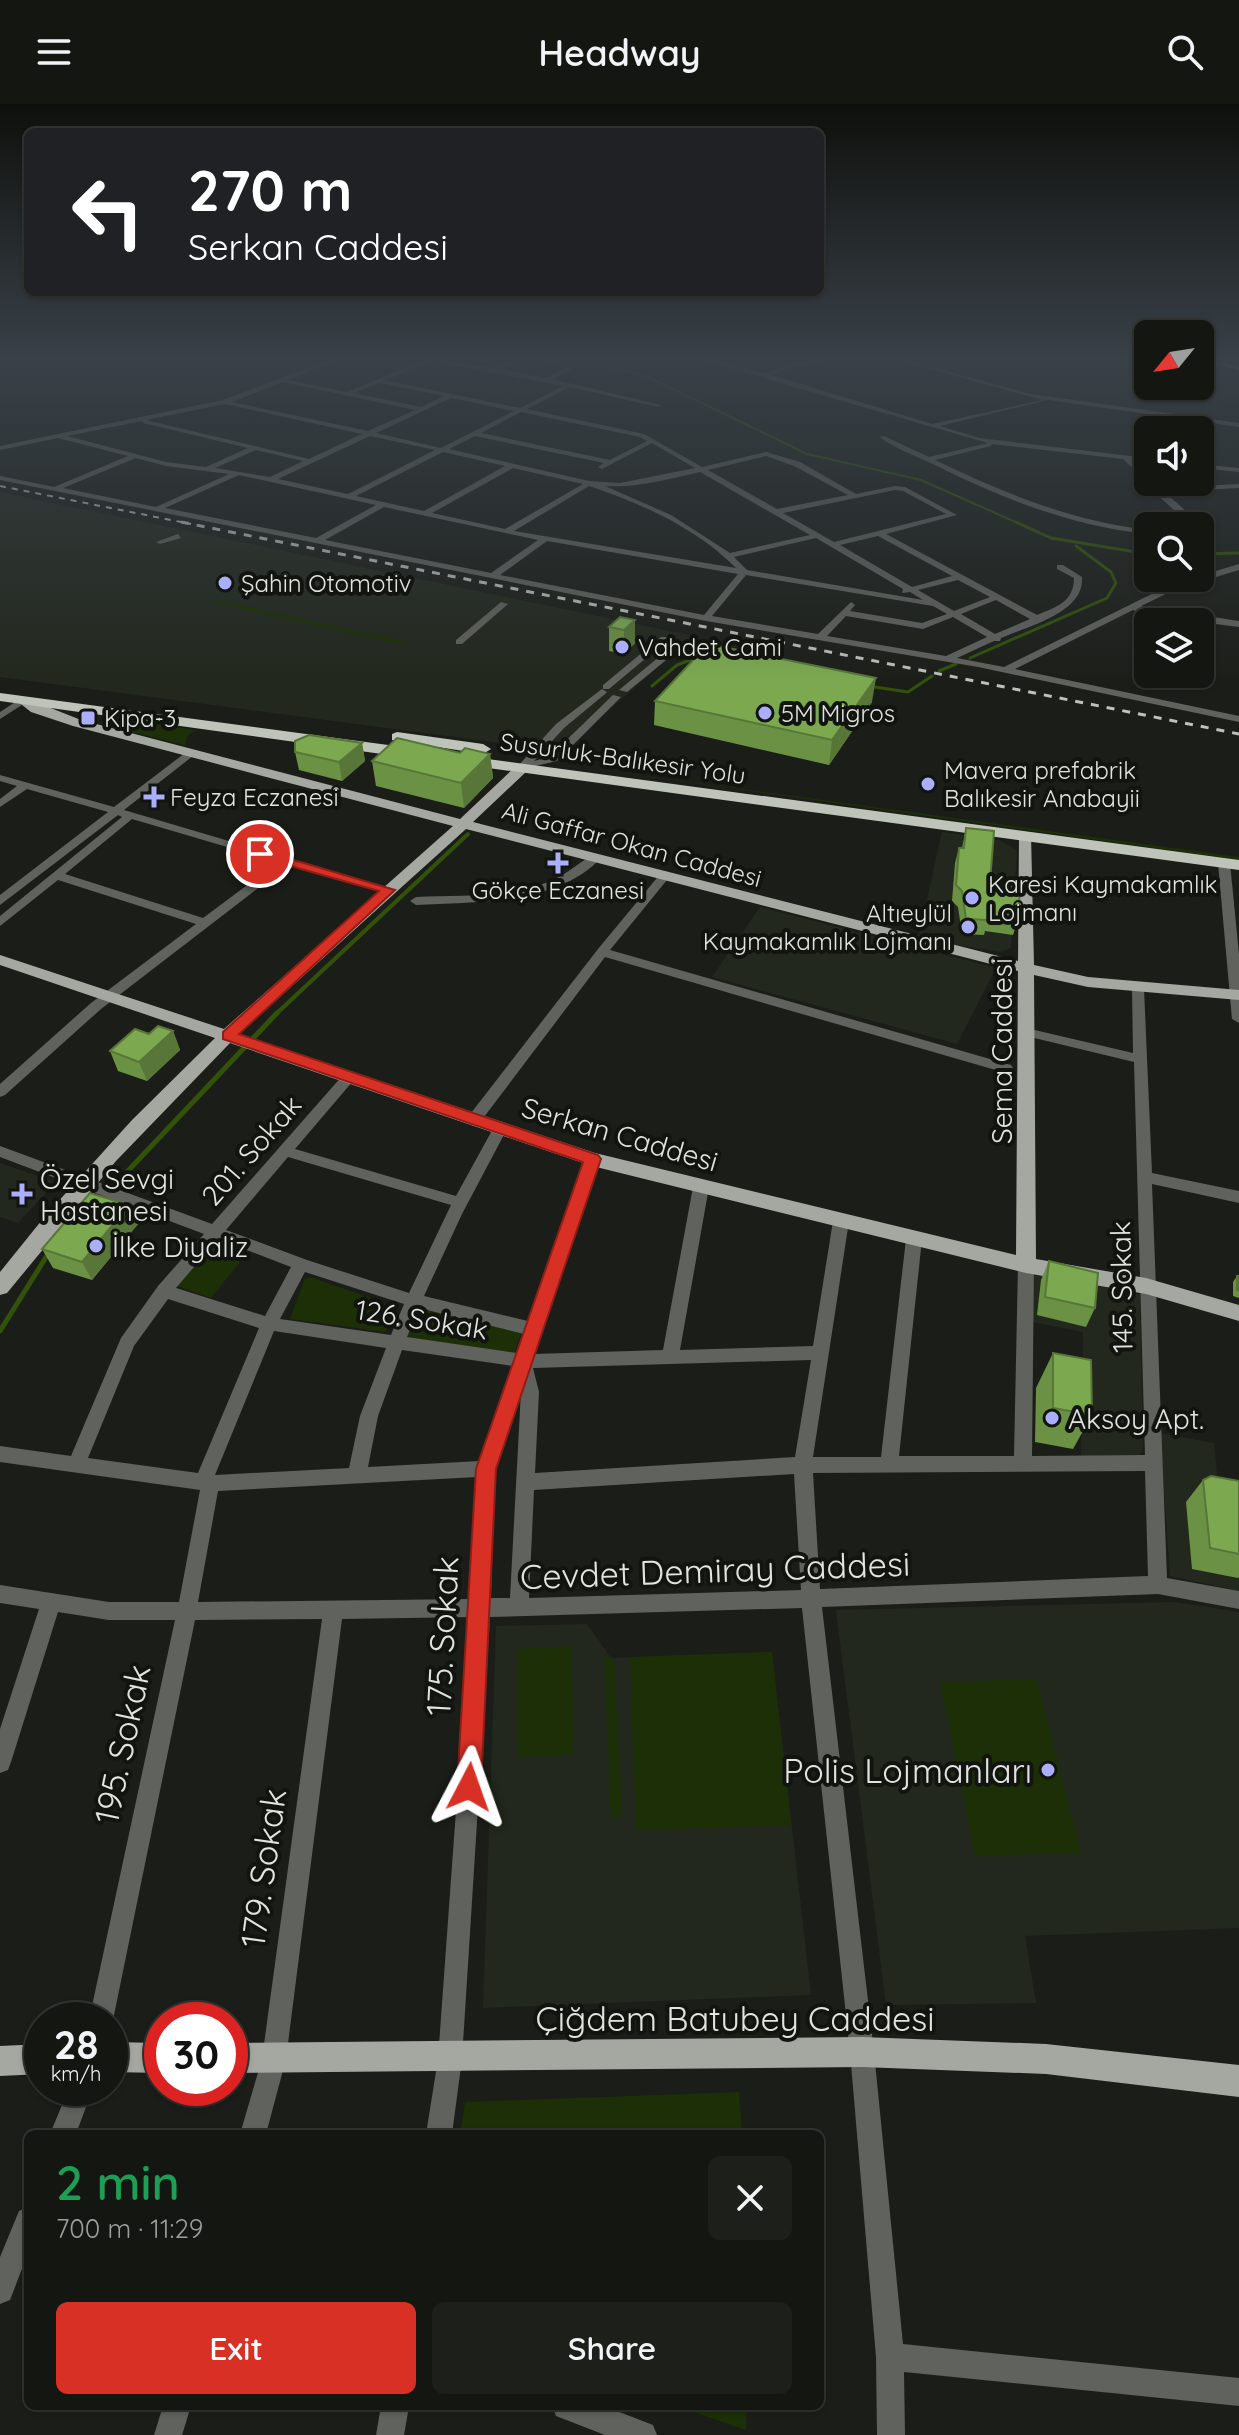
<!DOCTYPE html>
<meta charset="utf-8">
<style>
body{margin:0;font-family:Quicksand,sans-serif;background:#1d1f1b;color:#f1f3f6;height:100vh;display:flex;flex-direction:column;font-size:30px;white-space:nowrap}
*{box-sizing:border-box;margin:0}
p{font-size:26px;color:#9d9f9f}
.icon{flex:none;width:44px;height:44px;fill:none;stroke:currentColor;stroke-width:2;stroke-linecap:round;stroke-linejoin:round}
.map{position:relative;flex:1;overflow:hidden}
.details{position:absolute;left:24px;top:2026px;width:800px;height:280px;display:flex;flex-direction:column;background:#141612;border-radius:12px;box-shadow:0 2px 6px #0004,0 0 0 2px #333532}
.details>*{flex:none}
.guide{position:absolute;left:24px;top:24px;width:800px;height:168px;border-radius:12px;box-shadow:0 2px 6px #0004,0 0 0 2px #333532;background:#202124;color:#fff;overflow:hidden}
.needle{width:52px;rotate:240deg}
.buttons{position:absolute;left:1134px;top:216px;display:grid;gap:16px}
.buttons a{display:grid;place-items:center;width:80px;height:80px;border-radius:12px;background:#141612;box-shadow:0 2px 6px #0004,0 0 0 2px #333532;font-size:40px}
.speed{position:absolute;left:24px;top:1898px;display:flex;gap:16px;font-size:40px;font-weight:700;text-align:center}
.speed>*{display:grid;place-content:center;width:104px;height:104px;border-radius:50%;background:#141612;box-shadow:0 2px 6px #0004,0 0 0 2px #333532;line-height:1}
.speed small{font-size:20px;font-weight:400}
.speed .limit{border:12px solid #d22;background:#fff;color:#111}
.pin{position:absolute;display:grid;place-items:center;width:68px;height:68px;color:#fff;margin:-34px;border:4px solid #fff;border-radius:50%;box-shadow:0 2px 8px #0007}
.me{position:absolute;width:88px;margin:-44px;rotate:4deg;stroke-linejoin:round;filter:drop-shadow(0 0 6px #0008)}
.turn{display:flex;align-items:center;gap:28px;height:168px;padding:0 32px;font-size:36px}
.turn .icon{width:104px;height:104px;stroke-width:2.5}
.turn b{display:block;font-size:56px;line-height:68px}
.round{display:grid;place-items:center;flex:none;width:84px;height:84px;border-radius:12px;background:#1d1f1b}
.overview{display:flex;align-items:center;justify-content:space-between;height:136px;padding:0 32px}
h1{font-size:48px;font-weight:600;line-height:60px;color:#1e9e55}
.action{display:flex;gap:16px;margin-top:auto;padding:16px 32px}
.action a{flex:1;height:92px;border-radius:12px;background:#d93025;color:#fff;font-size:32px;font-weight:600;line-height:92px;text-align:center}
.action a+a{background:#1d1f1b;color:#f1f3f6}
header{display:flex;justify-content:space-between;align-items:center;height:104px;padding:0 32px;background:#141612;font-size:36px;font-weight:600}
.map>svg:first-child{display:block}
</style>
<header><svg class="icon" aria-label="menu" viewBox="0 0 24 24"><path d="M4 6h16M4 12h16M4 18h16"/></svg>Headway<svg class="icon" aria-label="search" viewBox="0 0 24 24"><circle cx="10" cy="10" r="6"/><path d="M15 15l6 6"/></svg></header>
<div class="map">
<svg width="1239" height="2331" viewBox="0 0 1239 2331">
<rect width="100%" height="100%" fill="#1b1e18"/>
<g fill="#22281d">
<path d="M0,388L694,532L562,647L0,573Z"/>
<path d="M942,728L999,736L1017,746L1011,844L1001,848L918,835Z"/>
<path d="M760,803L969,857L996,864L957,940L712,873Z"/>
<path d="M0,1059L56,1078L18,1119L0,1113Z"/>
<path d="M1034,1170L1140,1190L1143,1346L1139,1351L1081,1352L1083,1228L1032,1218Z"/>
<path d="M1160,1329L1214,1339L1218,1379L1239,1383V1487L1170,1472Z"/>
<path d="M1175,1498L1239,1508V1824L1025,1832L1036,1899L886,1901L836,1506Z"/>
<path d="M587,1520L611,1554L772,1548L811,1891L483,1904L496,1522Z"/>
</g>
<g fill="#1c2f07">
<path d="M218,496L406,538L402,541L213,499Z"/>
<path d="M111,614L195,626L187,632L185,641L104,621Z"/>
<path d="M558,660L1239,753V756Z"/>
<path d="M215,1136L248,1148L211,1194L177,1182Z"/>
<path d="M310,1173L396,1203L386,1228L290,1215L305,1175Z"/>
<path d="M418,1204L522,1227L514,1249L406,1233Z"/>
<path d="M571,1542L574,1650L517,1653V1545Z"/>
<path d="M772,1548L791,1721L636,1726L630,1553Z"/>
<path d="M614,1553L622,1713H611L604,1554Z"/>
<path d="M1037,1575L1081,1749L975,1752L940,1578Z"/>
<path d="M739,1988L742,2030H460L465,1998Z"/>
<path d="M676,2302H747L746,2326Z"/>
</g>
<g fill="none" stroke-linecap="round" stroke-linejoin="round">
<path stroke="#325209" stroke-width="2" d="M570,254L644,271L807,350L921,376L1020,420"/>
<g stroke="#325209" stroke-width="3">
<path d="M1016,418L1051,434L1148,450"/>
<path d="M1200,450L1239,449"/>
<path d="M970,554L1107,494L1116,479L1111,468L1076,442"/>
<path d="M939,567L956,560"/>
<path d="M652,582L677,561L701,552"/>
<path d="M868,582L908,588L932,572"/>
</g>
<path stroke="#325209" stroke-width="4" d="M275,911L468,730"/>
<g stroke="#325209" stroke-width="5">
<path d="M108,1088L277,909"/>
<path d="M0,1227L48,1150"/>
</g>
<g fill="#60625e" fill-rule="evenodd">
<path d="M333,254H342L288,276L347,288L424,256L422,254L494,264L514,254H522L501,265L545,274L566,264L539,254H548L575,264L552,275L661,301L658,303L570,283L527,305L644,330L702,363L766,348L800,358L856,390L895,382L905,383L957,411L886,430L1037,511C1056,503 1074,498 1074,474L1057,465V461H1063L1082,473C1085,509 1027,522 1001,534L1000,537H994L957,554L1004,563L1170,481L1239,460V466L1176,485L1141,502L1239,517V523L1153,512L1133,506L1015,565L1239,612V618L978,563L706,517L0,376V372L54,383L128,352L58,334L0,346V342L223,296ZM431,257L563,282L520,304L385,276ZM283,278L415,306L368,327L232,298ZM379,279L444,292L421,303L354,289ZM451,294L514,307L441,344L376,329ZM225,300L362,330L309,355L146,316ZM521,308L640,333L647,337L610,356L481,329ZM142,317L143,319L248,344L206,363L166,358L67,332ZM370,332L435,346L348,390L278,375ZM475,332L604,359L598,363L602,365L652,339L695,364L620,379L589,377L449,345ZM256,346L303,357L270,373L215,364ZM443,348L505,362L424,407L356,392ZM766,352L794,362L848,391L777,405L708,366ZM136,354L166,362L229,370L156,403L63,384ZM513,364L583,380L505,425L432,409ZM700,368L810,431L730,449L671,411L605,382C637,384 669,375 700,368ZM239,371L376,401L316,434L165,404ZM589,382C641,399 698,425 736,464L514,427ZM895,386L903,387L946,410L834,438L783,409ZM384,403L538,436L491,469L325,436ZM878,432L952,472L912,483L840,441ZM816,434L903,485L902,489L910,488L923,496L747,466L734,453ZM547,437L738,470L704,511L500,471ZM746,471L933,502L947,510L922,519L850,507L855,501L851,498L818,530L712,512ZM958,476L990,493L954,507L918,486ZM996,496L1030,515L995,530L961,510ZM846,512L923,525L953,513L987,533L946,552L827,532Z"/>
<path d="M694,254H705L765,269L793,259L837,254L794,263L772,271L932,320L1043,296L890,254H900L1031,290L1239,319V323L1048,296L940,322L979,334L1148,354V358L1132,356L1148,372V378L1123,355L992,340L991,342L935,356C1004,389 1071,417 1148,426V430C1071,422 1003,395 933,360C915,352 895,344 879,333L884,332L929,353L988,339Z"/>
<path d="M1200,360L1239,364V368L1200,364Z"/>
<path d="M1154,380L1160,384L1239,380V384L1165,388L1200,420L1201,422L1200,423L1192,422L1154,388L1150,382Z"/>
<path d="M178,430L181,434L160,440L156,438Z"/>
<path d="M501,498L508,500L462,540H456V536Z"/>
<path d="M661,533H667L682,543L627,588L619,586L671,543L664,539L609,585H603V581Z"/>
<path d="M602,585L607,588L605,590L564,624L534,657L549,653L613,591L621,593L557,657L518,666V662L556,620Z"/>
<path d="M20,595L28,597L0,615V608Z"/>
<path d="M189,646L198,648L124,706L395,786L389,790L288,761L101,905L5,991L0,993V980L91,899L196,820L58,776L0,822V812L122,713L118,711L0,801V791L108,708L27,685L0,703V695L17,682L0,677V671L114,703ZM132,715L278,758L203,814L65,770Z"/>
<path d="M596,750L602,753C556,802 478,797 416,801L410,797L416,793C461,791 511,794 553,776C569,769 581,756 596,750Z"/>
<path d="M1224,756L1230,759L1239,850V919L1232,915L1218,759Z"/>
<path d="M665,767L671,771L610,846L1011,961L1013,964L1006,969L605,853L481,1017H471L469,1013L471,1009L598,845L661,769Z"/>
<path d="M1138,881L1144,885L1152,1069L1239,1087V1099L1152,1080L1167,1474L1239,1487V1505L1158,1490L822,1503L874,1948L903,2240L1239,2274V2302L904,2268L905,2331H877L876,2253L850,1948L802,1504L490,1513L462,1955L452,2030H426L438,1955L470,1513L342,1515L286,1955L266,2030H240L262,1955L322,1515L195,1516L113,1916L110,1923V1916H89L175,1516H109L58,1508L11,1658L8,1666L0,1669V1625L39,1505L0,1499V1481L109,1498H179L200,1386L0,1358V1342L71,1352L121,1234L158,1182L204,1130L0,1053V1042L212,1120L343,971H353L355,974L353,977L295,1045L456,1092L495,1021H505L507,1025L462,1110L424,1192L528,1217L585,1055L587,1051H597L599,1055L534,1250L663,1246L693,1083L701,1077L709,1083L680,1246L813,1242L833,1117L841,1111L849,1117L813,1353H881L906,1135L914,1129L922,1135L899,1352H1014L1018,1161L1020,1157H1032L1034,1161L1032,1352L1145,1351L1134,958L1026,932L1019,928L1026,924L1133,949L1132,885ZM288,1053L451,1101L409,1189L307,1156L226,1126ZM218,1135L291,1163L265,1212L176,1184ZM305,1168L404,1200L391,1231L280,1215ZM168,1195L259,1224L198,1369L88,1354L134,1242ZM419,1204L524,1230L517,1249L407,1233ZM274,1227L386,1244L360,1312L349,1364L215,1371ZM402,1246L513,1262L480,1357L368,1363L378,1312ZM811,1256L795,1353L535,1369L539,1288L533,1264ZM521,1287L510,1494H491L495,1365ZM1145,1367L1148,1472L820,1485L813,1369ZM794,1370L801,1486L529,1494L534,1386ZM477,1373L472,1495L198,1498L218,1387Z"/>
<path d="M69,1984H93L76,2030H50Z"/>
<path d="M28,2103V2149L10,2196L0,2200V2153L19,2107Z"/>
<path d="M163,2302H191L182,2331H154Z"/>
<path d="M381,2302H409L404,2331H376Z"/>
<path d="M552,2302H604L653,2321L657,2331H605L556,2312Z"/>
</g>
<g fill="#a4a8a1" fill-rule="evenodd">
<path d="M1200,254L1239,262V266L1200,256Z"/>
<path d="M23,593L81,616L460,715L517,661H527V667L473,718L1018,857L1019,733L1031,730L1034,861L1088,873L1239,886V896L1088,883L1034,871L1036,1155L1146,1174L1239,1201V1217L1146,1190L1026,1169L592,1062L230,939L116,1057L7,1189L0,1191V1168L46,1111L132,1016L215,934L0,861V851L224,925L453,722L73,622L31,608L17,597ZM466,725L1018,867L1016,1151L595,1049L239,930Z"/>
<path d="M862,1933L1046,1940L1239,1961V1993L1046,1970L862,1963L230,1969V1939Z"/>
<path d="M110,1938L162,1939V1969L110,1968Z"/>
<path d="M42,1940V1970L0,1972V1942Z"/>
</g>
<g fill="#bfc4bb" fill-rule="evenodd">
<path d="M0,589L418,645L426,650L418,655L0,597Z"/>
<path d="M397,628L483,640L491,645L483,650L392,636V630Z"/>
<path d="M458,651L1239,756V766L452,659V653Z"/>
</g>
<path stroke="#bfc1bd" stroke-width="2" stroke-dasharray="6 6" stroke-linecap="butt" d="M0,382L191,420"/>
<path stroke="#bfc1bd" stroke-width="3" stroke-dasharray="8 8" stroke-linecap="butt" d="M181,418L1239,630"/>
</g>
<g fill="#6b9145">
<path d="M635,516V539L624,550L609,547V523Z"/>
<path d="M655,597L872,598L829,661L654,621Z"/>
<path d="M362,639L365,657L342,677L299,666L295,648Z"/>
<path d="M460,649L490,650L493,674L464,704L376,682L372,657Z"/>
<path d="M966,724L990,778L1018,816L1013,831L985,827L984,831L962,830L958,803L952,797L955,759L959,744H962Z"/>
<path d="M173,927L180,946L147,977L118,967L110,947L149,930Z"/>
<path d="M129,1101L138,1120L92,1176L53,1164L42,1145Z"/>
<path d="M1049,1157L1095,1204L1086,1223L1037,1211L1041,1176Z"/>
<path d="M1237,1172H1239V1194L1233,1192V1178Z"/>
<path d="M1053,1249L1092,1311L1073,1345L1035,1338L1036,1284Z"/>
<path d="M1203,1376L1239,1377V1473L1238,1474L1192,1465L1186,1398Z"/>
</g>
<g fill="#577638">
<path d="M635,516V539L624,550V526Z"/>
<path d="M876,574L872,598L829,661L832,636Z"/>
<path d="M362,639L365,657L342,677L339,658Z"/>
<path d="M490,650L493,674L464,704L461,679Z"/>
<path d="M173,927L180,946L147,977L139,958Z"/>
<path d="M129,1101L138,1120L92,1176L82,1158Z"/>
</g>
<g fill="#7ca950" stroke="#577638" stroke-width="2">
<path d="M620,513L635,516L624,526L609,523Z"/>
<path d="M708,540L876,574L832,636L655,597Z"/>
<path d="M309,631L362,639L339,658L295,648V637Z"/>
<path d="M397,634L460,649L465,644L490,650L461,679L372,657Z"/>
<path d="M966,724L994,727L990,778L1020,783L1018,816L988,812V816L966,815L962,787L956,781L959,744H964Z"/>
<path d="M158,922L173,927L139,958L110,947L135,925L149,930Z"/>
<path d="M90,1089L129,1101L82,1158L42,1145Z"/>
<path d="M1049,1157L1098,1169L1095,1204L1045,1193Z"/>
<path d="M1237,1172H1239V1187L1237,1186Z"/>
<path d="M1053,1249L1091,1256L1092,1311L1053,1304Z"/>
<path d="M1211,1372L1239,1377V1450L1210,1444L1203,1376Z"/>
</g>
<linearGradient id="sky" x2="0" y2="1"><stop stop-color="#0f100d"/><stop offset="0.44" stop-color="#394148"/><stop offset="1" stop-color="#394148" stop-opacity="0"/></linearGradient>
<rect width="1239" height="580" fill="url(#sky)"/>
<path fill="#d93025" stroke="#8d1f18" stroke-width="2" d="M260,746L395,786L239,930L598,1051L601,1055L496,1365L481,1683L477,1691L469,1695L460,1691L457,1683L476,1365L583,1058L223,935V928L379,787L255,752L253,750Z"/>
<g fill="#abaffb" stroke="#12150f" stroke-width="3">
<circle cx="225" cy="479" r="8"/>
<circle cx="622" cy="543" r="8"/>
<circle cx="765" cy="609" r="8"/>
<rect x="80" y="606" width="16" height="16" rx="4"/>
<circle cx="928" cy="680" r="8"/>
<path d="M150 681h8v8h8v8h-8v8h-8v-8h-8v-8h8z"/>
<path d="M554 747h8v8h8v8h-8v8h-8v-8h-8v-8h8z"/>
<circle cx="972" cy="794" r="8"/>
<circle cx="968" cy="823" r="8"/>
<path d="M18 1078h8v8h8v8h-8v8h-8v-8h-8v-8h8z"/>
<circle cx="96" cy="1142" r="8"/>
<circle cx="1052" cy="1314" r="8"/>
<circle cx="1048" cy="1666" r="8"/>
</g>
<g text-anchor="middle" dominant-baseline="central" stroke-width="8" stroke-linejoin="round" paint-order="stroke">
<g font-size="24" fill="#e2e4e0" stroke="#12150f" text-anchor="start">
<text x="241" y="479">Şahin Otomotiv</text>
<text x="638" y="543">Vahdet Cami</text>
<text x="781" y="609">5M Migros</text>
<text x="104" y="614">Kipa-3</text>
<text x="944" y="666">Mavera prefabrik<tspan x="944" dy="28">Balıkesir Anabayii</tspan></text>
<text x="170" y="693">Feyza Eczanesi</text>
<text x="988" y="780">Karesi Kaymakamlık<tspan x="988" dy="28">Lojmanı</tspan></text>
<text x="558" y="786" text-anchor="middle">Gökçe Eczanesi</text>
<text x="952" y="809" text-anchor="end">Altıeylül<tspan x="952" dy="28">Kaymakamlık Lojmanı</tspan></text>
</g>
<g font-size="24" fill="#e2e4e0" stroke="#12150f">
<text transform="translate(623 654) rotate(8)">Susurluk-Balıkesir Yolu</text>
<text transform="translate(632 740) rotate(15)">Ali Gaffar Okan Caddesi</text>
</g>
<g font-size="28" fill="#e2e4e0" stroke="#12150f">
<text transform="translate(1001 947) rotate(-90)">Sema Caddesi</text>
<text transform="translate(620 1030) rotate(16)">Serkan Caddesi</text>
<text transform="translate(251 1046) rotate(-49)">201. Sokak</text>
<text transform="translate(1121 1183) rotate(-91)">145. Sokak</text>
<text transform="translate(422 1215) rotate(9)">126. Sokak</text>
</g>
<g font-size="28" fill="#e2e4e0" stroke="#12150f" text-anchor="start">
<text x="40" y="1074">Özel Sevgi<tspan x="40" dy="32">Hastanesi</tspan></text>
<text x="112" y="1142">İlke Diyaliz</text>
<text x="1068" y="1314">Aksoy Apt.</text>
</g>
<g font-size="34" fill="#e2e4e0" stroke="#12150f">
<text transform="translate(715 1466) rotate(-2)">Cevdet Demiray Caddesi</text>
<text transform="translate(442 1532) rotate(-87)">175. Sokak</text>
<text transform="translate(122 1640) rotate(-78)">195. Sokak</text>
<text transform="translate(263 1764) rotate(-82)">179. Sokak</text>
<text x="735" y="1914">Çiğdem Batubey Caddesi</text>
</g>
<g font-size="34" fill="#e2e4e0" stroke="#12150f" text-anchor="end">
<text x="1032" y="1666">Polis Lojmanları</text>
</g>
</g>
</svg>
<div class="buttons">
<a><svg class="needle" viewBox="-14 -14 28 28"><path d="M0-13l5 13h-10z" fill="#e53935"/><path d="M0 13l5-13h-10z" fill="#9d9f9f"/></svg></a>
<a><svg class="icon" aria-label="sound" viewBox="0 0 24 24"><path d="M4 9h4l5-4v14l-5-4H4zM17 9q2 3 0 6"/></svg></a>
<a><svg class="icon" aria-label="search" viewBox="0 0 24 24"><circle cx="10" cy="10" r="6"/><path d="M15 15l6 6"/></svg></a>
<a><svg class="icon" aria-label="layers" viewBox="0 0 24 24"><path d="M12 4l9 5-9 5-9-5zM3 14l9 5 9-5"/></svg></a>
</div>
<div class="speed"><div>28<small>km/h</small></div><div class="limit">30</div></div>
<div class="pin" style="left:260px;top:750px;background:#d93025"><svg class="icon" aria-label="arrive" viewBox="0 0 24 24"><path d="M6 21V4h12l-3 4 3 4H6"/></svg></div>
<svg class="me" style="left:469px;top:1683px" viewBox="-20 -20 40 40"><path d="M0-17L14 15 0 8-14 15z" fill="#d93025" stroke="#fff" stroke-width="4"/></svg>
<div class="guide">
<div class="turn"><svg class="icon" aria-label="left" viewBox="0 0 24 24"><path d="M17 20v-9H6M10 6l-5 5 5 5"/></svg><div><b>270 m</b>Serkan Caddesi</div></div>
</div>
<section class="details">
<div class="overview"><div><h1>2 min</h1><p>700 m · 11:29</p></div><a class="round"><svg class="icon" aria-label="close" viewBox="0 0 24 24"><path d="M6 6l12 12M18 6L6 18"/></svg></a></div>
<div class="action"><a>Exit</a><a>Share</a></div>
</section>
</div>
